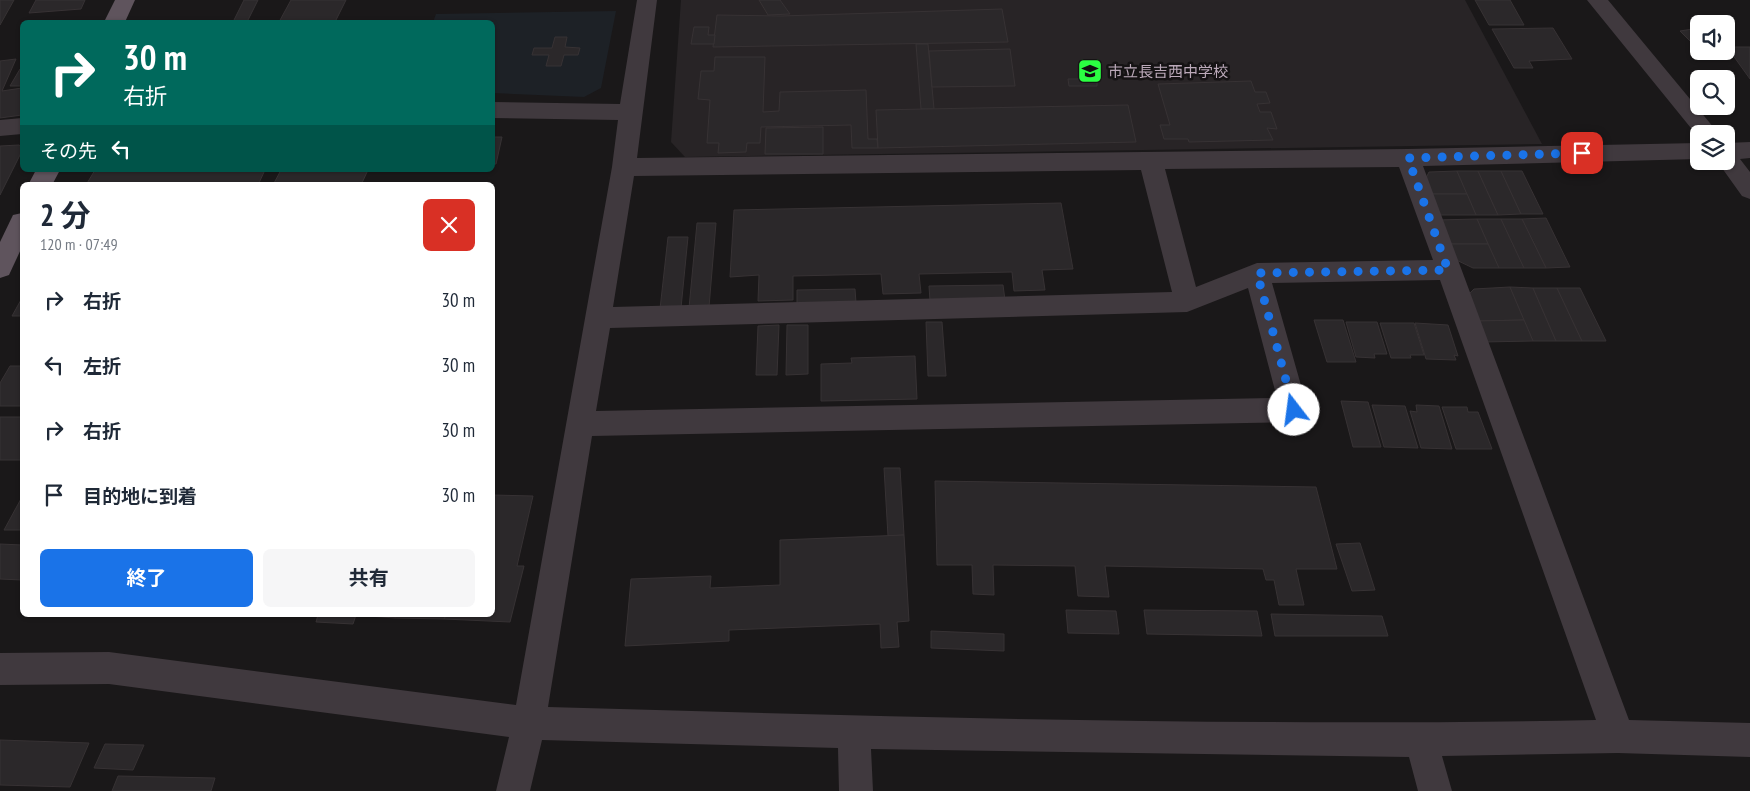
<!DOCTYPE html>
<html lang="ja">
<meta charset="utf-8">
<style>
body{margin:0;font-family:"PT Sans Narrow","Noto Sans JP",sans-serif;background:#f6f6f7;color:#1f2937;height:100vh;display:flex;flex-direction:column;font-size:19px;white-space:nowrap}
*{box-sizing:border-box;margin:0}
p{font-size:16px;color:#747a83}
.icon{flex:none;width:28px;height:28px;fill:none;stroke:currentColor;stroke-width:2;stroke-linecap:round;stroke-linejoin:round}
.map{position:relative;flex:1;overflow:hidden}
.drawer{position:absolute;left:20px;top:182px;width:475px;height:435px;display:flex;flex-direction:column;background:#fff;border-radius:8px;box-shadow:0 1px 4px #0004}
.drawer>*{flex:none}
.guide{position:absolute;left:20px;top:20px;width:475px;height:152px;border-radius:8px;box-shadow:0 1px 4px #0004;background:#00695c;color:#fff;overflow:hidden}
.buttons{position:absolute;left:1690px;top:15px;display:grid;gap:10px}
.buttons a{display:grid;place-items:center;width:45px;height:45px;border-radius:8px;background:#fff;box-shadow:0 1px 4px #0004;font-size:25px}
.pin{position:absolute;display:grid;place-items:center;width:42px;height:42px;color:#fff;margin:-21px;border-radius:10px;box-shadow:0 2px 8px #0006}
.me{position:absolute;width:55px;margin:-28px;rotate:345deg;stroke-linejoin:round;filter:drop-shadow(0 0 4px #0008)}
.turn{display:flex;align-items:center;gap:18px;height:105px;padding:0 20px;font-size:22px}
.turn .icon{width:65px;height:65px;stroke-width:2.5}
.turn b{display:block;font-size:35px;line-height:42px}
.then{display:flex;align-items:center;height:48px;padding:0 20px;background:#0003;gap:10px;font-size:19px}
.round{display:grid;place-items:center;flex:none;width:52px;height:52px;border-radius:8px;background:#f6f6f7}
.head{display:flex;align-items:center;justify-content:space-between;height:85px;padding:0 20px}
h1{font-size:30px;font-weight:700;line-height:38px}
.cta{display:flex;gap:10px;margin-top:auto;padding:10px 20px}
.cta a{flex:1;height:58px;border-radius:8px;background:#1a73e8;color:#fff;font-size:20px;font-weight:700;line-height:58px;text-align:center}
.cta a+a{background:#f6f6f7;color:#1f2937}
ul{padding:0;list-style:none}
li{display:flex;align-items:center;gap:15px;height:65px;padding:0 20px}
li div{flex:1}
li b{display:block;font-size:19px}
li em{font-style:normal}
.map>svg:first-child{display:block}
</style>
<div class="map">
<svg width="1750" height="791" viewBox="0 0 1750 791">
<rect width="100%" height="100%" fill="#1a1819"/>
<path fill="#282426" d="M681,0H1465L1542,144L685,157L671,142Z"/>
<path fill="#1d2126" d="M616,11L601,88L584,97L493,93L492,22H433L436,14Z"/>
<g fill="#2b282a" stroke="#373234">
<path d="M0,0H14L0,25Z"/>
<path d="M36,0H85L81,9L29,13Z"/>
<path d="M244,0H258L247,22H233Z"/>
<path d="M291,0H346L335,22H279Z"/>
<path d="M759,0H780L790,14L768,15Z"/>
<path d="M1475,0H1510L1524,25H1489Z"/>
<path d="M1002,9L1008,42L713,47L717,15L781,16Z"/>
<path d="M694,27H709L708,35H715L714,44H691Z"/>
<path d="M1553,28L1572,59L1529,61L1533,68H1514L1492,29Z"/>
<path d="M1699,28V44H1693L1680,31Z"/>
<path d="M555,37H567L565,47L580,48L578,55H564L561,66H546L549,55H532L534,48H552Z"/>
<path d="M916,44H928L934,109H921Z"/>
<path d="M1727,47H1750V79Z"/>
<path d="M1010,49L1015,86L932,87L929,51Z"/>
<path d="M715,57H765L763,112L779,111L780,92L866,90L868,139H877L878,148H852L851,125L761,127L760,143H747L746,152L718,153L719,143H707L710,100L698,99L701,71H714Z"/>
<path d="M16,59L2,91L22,88V115L0,118V61Z"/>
<path d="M20,69H22V86H10Z"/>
<path d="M1068,79H1097V86H1069Z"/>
<path d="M1251,81L1255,92H1266L1270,103L1257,104L1260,112H1271L1277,129L1267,128L1273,140L1189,142L1188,139H1164L1160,125H1170L1158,84Z"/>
<path d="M1128,105L1136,142L878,148L876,110Z"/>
<path d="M823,127V154H765L766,128Z"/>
<path d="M492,137H502L496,164H492Z"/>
<path d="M19,145L22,147V151L0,195V146Z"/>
<path d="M95,170H265L258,185H86Z"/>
<path d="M281,170H368L361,185H273Z"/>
<path d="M1457,171L1467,194H1427L1423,184L1429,172Z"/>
<path d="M1457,171H1478L1498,215H1476Z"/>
<path d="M1478,171H1501L1521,214L1498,215Z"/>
<path d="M1501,171H1522L1543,214H1521Z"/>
<path d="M1427,194H1467L1476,215H1435Z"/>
<path d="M1061,203L1073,269L1042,270L1045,290L1014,291L1012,272L919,274L921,293L883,294L881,274L793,276V300L758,301L759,275L730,277L734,210Z"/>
<path d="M1546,218L1570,267L1546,268L1522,219Z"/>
<path d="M1477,219H1501L1524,268H1499Z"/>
<path d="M1477,219L1488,244H1446L1437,220Z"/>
<path d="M1501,219H1522L1546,268H1524Z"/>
<path d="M697,223H716L709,307L689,308Z"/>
<path d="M668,237H688L681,308L660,309Z"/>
<path d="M1446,244H1488L1499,268H1473L1450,257Z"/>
<path d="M1003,285L1005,300L930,301L929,286Z"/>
<path d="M1510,287L1524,320L1475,321L1466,297L1474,289Z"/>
<path d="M1510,287L1533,288L1556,341H1533Z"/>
<path d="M1533,288H1557L1582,341H1556Z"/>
<path d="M1557,288H1580L1606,341H1582Z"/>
<path d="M855,289L856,303L797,304V290Z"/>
<path d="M22,298V316H12Z"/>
<path d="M1314,320H1343L1356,362H1327Z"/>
<path d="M1524,320L1533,341L1483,342L1475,321Z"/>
<path d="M926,322H942L946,376H928Z"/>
<path d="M1346,322H1377L1387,354H1374L1375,358L1356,357Z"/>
<path d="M1380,323H1414L1424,355H1410L1411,358H1391Z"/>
<path d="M1415,323L1448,325L1458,356L1454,355L1456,360L1426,359Z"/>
<path d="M779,325L777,375H756L758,326Z"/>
<path d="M787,325H808V374L786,375Z"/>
<path d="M915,356L917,399L821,401V364L852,363L851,358Z"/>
<path d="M10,366H22V406H0V383Z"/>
<path d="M1341,401L1368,402L1381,447H1353Z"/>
<path d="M1372,405L1405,406L1418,448L1384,447Z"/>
<path d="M1416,405L1439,406L1452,449L1421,448L1410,411L1417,412Z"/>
<path d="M1442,407H1467L1468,412H1478L1492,449H1456Z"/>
<rect x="0" y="417" width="22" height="43"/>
<path d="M884,468H900L904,535L888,536Z"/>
<path d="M935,481L1316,487L1337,569H1296L1304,605H1279L1274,580H1266L1263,569L1105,566L1109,597L1078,596L1075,566L993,565L994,595L973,594L972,565H937Z"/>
<path d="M492,495L533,496L517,566H524L510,622L444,619L446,615H492Z"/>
<path d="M22,497V530H4Z"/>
<path d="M904,535L909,621L897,622L899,647L881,648L880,624L729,630V641L625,646L631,579L711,576L710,588L780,585V540Z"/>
<path d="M1360,543L1375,590L1352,591L1336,544Z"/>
<path d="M0,544L22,545V580L0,579Z"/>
<path d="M1066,610L1116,611L1119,634L1068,633Z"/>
<path d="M1144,610L1257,611L1262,636L1147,634Z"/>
<path d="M1271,614L1382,616L1388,636H1275Z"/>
<path d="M318,615H356L353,624L316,622Z"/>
<path d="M356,615H396L395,618Z"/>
<path d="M396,615H446L444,619L395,618Z"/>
<path d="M931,631L1004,634V651L931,648Z"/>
<path d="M0,740L89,743L70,787L0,785Z"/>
<path d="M105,744L144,745L133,770L94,768Z"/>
<path d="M118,776L215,778L211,791H112Z"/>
</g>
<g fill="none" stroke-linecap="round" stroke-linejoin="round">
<g fill="#40393e" fill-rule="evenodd">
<path d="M637,0H657L637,158L1408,149L1699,143V159L1423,166L1629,720L1750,723V757L1618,753L1442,756L1452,791H1418L1409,757L871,749L873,791H839L838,748L542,740L530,791H496L509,737L109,684L0,685V653L109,652L516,705L612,167L618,120L492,118V102L620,104ZM1399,167L1433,260L1257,263L1196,287L1165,169ZM1141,170L1172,292L613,307L634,176ZM1440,280L1596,720C1247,727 897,717 548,707L592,436L1294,422L1304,418L1308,410L1272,283ZM1248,288L1277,398L596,411L610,328L1187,312Z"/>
<path d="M1587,0H1608L1719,134H1699V138Z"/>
<path d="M22,118V134L0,136V120Z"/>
<path d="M1750,142V158L1740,159L1750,172V199L1742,196L1717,161H1726V143Z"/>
</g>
<g fill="#5f545d" fill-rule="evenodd">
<path d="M115,0H135L125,22H104Z"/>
<path d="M36,170H60L52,185H28Z"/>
<path d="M22,213V247L9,275L0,278V242L13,215Z"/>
</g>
</g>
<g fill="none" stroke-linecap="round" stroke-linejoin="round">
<path stroke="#1a73e8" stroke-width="9" stroke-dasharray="0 16.2" d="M1294,410L1257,273L1448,270L1408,158L1582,153"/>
</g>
<defs>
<symbol id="school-square" viewBox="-11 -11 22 22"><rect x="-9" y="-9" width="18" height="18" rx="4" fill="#2bff42" stroke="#151314"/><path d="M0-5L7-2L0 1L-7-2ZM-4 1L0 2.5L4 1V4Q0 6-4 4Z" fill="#111"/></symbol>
</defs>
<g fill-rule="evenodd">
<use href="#school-square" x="1076" y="57" width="28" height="28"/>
</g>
<g text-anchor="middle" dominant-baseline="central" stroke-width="5" stroke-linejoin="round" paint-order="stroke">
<g font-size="15" fill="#bba9b9" stroke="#151314" text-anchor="start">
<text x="1108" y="71">市立長吉西中学校</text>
</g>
</g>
</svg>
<div class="buttons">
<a><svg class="icon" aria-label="sound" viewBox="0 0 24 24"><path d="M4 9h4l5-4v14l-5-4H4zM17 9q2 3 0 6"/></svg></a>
<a><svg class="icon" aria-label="search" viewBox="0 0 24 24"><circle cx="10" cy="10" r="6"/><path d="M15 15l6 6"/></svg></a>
<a><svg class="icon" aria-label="layers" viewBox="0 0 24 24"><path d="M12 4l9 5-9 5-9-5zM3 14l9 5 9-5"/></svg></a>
</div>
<div class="pin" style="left:1582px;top:153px;background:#d93025"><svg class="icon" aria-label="arrive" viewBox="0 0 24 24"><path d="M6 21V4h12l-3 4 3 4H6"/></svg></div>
<svg class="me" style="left:1294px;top:410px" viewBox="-20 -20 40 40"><circle r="19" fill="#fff"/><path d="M0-13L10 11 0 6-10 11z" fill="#1a73e8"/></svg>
<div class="guide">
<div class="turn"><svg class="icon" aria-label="right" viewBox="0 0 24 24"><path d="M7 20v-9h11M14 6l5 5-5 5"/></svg><div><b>30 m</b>右折</div></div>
<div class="then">その先<svg class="icon" aria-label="left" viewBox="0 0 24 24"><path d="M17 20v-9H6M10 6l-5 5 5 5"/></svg></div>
</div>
<section class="drawer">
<div class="head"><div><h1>2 分</h1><p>120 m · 07:49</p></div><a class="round" style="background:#d93025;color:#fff"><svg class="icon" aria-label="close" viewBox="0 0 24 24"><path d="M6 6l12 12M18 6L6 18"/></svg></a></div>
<ul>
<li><svg class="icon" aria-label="right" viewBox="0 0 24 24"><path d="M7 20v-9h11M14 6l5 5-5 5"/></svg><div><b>右折</b></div><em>30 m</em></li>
<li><svg class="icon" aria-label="left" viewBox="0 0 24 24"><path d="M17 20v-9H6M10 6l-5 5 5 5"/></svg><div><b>左折</b></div><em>30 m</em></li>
<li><svg class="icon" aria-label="right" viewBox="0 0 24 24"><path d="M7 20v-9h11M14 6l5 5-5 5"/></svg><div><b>右折</b></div><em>30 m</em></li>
<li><svg class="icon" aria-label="arrive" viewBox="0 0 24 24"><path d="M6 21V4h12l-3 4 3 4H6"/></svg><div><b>目的地に到着</b></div><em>30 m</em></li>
</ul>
<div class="cta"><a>終了</a><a>共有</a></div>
</section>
</div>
